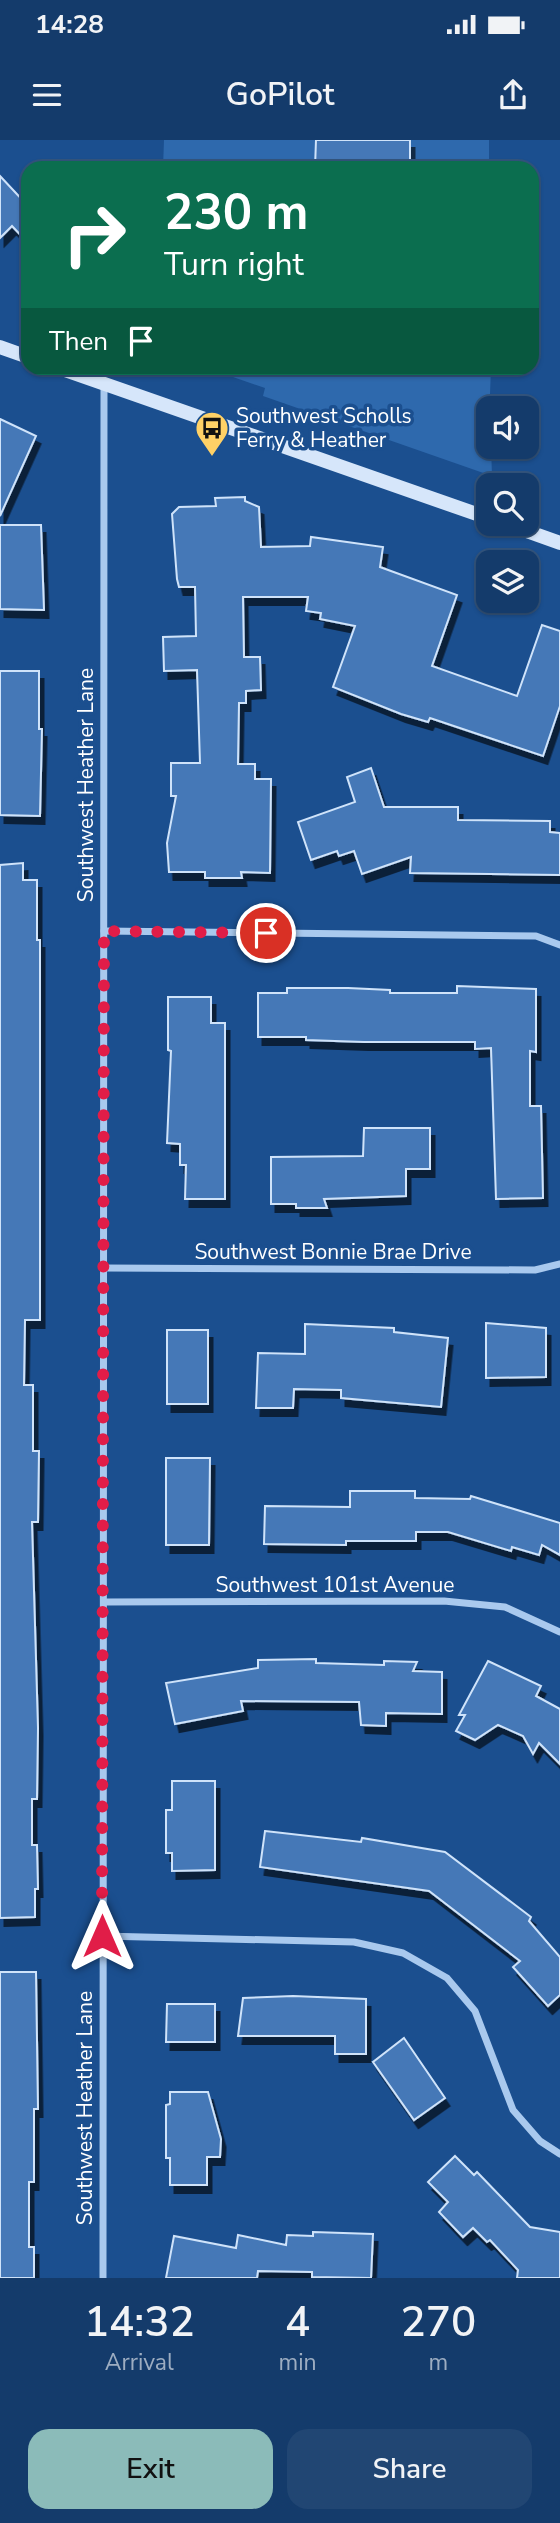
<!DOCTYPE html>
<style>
body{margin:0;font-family:"Nunito Sans",sans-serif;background:#214673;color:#f1f3f6;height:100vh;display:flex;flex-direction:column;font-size:26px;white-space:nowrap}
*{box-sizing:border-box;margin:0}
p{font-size:23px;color:#9dadc1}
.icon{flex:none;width:38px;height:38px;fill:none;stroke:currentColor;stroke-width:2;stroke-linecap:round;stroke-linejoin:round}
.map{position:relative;height:2138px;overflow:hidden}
.side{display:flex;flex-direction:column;background:#143b6b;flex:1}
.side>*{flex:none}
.guide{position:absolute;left:21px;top:21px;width:518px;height:214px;border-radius:21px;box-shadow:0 2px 5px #0004,0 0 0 2px #33557e;background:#0b6e4f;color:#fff;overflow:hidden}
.fabs{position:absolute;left:476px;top:256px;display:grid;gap:14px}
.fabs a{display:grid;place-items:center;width:63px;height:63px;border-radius:14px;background:#143b6b;box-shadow:0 2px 5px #0004,0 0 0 2px #33557e;font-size:35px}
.pin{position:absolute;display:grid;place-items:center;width:60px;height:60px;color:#fff;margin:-30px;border:4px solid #fff;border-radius:50%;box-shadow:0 2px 7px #0007}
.me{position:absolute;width:77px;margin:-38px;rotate:0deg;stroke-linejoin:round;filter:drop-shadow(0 0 5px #0008)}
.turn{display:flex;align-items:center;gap:24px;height:147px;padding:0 28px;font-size:32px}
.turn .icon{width:91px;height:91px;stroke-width:2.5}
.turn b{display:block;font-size:49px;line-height:60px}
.then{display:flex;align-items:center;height:66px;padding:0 28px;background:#0003;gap:14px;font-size:26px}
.eta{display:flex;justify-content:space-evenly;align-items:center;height:119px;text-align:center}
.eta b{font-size:42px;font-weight:600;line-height:49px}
.button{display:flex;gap:14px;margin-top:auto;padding:14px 28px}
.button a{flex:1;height:80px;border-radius:21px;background:#8bbbb9;color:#111;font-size:28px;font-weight:600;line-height:80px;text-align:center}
.button a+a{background:#214673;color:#f1f3f6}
.status{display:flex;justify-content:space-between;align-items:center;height:49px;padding:0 35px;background:#143b6b;direction:ltr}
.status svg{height:19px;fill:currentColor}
header{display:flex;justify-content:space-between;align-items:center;height:91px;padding:0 28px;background:#143b6b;font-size:32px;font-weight:600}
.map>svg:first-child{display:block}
</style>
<div class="status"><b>14:28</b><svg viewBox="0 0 49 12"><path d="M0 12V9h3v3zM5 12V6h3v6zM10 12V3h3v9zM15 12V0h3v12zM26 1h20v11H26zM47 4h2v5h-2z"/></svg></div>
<header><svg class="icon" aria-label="menu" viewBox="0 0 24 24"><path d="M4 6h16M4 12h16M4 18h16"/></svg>GoPilot<svg class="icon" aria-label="share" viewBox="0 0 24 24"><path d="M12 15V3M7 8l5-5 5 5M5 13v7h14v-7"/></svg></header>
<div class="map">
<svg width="560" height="2138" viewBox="0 0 560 2138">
<defs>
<filter id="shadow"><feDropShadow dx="4.5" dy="8" stdDeviation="0" flood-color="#0009"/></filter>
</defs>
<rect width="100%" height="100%" fill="#1b4f8f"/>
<g fill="#2e69ad">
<path d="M164,0H489V28H163Z"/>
<path d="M207,228H491L488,306H491L492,336L263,256L265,248Z"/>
</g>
<g fill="#4478b7" stroke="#cfe3fa" stroke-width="2" filter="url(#shadow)">
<path d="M316,0H410V28H315Z"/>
<path d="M0,36L28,66V103L12,86L0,98Z"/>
<path d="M0,279L36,296L0,376Z"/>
<path d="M245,357V361L259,367L261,407L310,406L311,397L383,407L380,427L457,455L432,526L517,556L542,485L560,491V566L543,616L430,578L428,582L401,574L333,547L355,486L320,479L321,473L306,471L308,457H243L244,517H260L261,550L246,551V563H239L238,624H255V639H271L270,733L241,732L242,738H205V732H169L167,703L176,656H171V623H200L197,530L164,531L163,497L196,496L195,447H179L177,439L172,374L179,367L216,366L215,358Z"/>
<path d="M0,385H41L44,470L0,469Z"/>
<path d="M0,531H39V589H42L40,676L0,675Z"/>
<path d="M371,628L384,667H458V680L550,681V692L560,693V735L410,733L411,717L362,734L354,711L339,716L337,711L311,720L298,682L355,662L347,637Z"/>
<path d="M23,723V740H37V800H40V1180H25L24,1245H33V1311H39L38,1382H32L38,1588L37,1659H32V1705H37L38,1749H35V1777L0,1778V725Z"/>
<path d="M457,846L536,849V912L530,911V966H541L543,1058L496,1059L491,908L475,909V902H364L306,900V897H258V853H287V848H348L390,850V853H457Z"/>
<path d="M168,857H211V883H225V1059H185L186,1025H180V1004L167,1003L171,911L168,910Z"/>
<path d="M364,988H430V1029H406V1056L324,1059L327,1068H296V1064H271V1017L363,1016Z"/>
<path d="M486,1183L546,1188V1237L486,1238Z"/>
<path d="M305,1184L394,1188V1192L448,1198L441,1267L341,1258V1250L294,1249L293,1268H256L258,1213L305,1214Z"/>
<rect x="167" y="1190" width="41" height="74"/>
<path d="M166,1318H210L209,1405H166Z"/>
<path d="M350,1351H415V1358L470,1359L471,1356L560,1383V1415L542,1405L539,1415L512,1407L511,1411L448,1392H416V1401H346V1405L264,1404L265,1366L350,1367Z"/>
<path d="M316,1519V1523L384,1525V1521L417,1522L413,1531L442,1532V1574L386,1573V1586L361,1585L359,1562L241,1561L243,1571L175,1584L166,1543L258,1528V1520Z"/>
<path d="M488,1521L541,1546L536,1556L560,1569V1624L539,1603L533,1614L523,1596L498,1585L475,1600L456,1591L465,1575H459Z"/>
<path d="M172,1641H215V1730L172,1731V1713H166V1670H172Z"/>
<path d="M265,1691L361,1702L362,1698L445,1712L531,1777L529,1781L560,1817V1855L548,1866L513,1827L520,1821L429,1751L260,1727Z"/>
<path d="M0,1832H36L38,1969H34V2042H29V2107H34V2138H0Z"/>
<path d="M293,1856L366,1859V1914H335V1896H238L243,1858Z"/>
<path d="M167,1864H215V1902H166Z"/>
<path d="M404,1898L445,1958L414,1980L373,1922Z"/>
<path d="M170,1952H208L221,1999L220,2017H207V2045H170V2018H166V1965L170,1964Z"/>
<path d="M455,2016L474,2035L477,2032L530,2087L560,2092V2138H517L518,2130L490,2100L487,2102L473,2088L463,2097L439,2072L448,2062L428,2042Z"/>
<path d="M313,2092L373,2094L371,2138L312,2137V2132L258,2131L257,2138H166L174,2096L236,2108L238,2095L286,2105L287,2095L313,2096Z"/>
</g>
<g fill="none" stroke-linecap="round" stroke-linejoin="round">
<g stroke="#a9c9ee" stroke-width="7">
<path d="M104,791L536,796L560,805"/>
<path d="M104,1128L535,1130L560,1124"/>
<path d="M104,1462L444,1461L505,1467L560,1492"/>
<path d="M102,1796L354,1802L403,1813L447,1838L475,1871L513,1970L540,2001L560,2014"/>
<path d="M103,2138L104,244"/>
</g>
<g stroke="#d6e6fa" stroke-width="14">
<path d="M0,207L28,217"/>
<path d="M59,228L488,378"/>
<path d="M504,383L560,403"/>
</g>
</g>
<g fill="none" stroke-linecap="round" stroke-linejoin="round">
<path stroke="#e11d48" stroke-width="12" stroke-dasharray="0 21.6" d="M102,1796L104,791L266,793"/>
</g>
<defs>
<symbol id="bus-pin" viewBox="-11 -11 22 30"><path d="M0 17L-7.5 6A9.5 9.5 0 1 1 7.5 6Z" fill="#ffd166" stroke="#1b4f8f"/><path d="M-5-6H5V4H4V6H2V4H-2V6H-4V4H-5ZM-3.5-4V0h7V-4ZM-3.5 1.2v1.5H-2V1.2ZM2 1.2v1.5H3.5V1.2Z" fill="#111"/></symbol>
</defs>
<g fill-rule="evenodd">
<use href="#bus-pin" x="193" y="269" width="38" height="52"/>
</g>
<g text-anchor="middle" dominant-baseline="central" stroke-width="7" stroke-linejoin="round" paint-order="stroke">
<g font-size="21" fill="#fff" stroke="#1b4f8f" text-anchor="start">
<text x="236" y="276">Southwest Scholls<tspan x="236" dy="24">Ferry &amp; Heather</tspan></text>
</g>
<g font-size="21" fill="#fff" stroke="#1b4f8f">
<text transform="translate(86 645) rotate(-90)">Southwest Heather Lane</text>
<text x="333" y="1112">Southwest Bonnie Brae Drive</text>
<text x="335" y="1445">Southwest 101st Avenue</text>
<text transform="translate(85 1968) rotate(-90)">Southwest Heather Lane</text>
</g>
</g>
</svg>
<div class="fabs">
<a><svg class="icon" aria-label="sound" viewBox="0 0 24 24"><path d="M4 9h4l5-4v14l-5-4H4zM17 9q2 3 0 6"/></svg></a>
<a><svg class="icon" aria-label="search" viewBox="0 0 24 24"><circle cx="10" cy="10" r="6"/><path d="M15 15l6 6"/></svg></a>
<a><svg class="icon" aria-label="layers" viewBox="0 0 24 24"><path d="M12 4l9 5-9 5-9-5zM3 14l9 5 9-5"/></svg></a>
</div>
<div class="pin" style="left:266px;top:793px;background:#d93025"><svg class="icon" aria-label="arrive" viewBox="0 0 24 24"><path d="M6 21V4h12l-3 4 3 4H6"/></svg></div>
<svg class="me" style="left:102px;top:1796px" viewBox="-20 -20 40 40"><path d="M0-17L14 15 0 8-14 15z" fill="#e11d48" stroke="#fff" stroke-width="4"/></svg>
<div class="guide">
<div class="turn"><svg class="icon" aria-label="right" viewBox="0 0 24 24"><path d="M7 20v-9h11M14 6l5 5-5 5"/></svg><div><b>230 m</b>Turn right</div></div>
<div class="then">Then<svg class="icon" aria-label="arrive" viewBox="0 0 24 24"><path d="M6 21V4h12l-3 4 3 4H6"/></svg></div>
</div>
</div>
<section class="side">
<div class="eta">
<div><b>14:32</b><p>Arrival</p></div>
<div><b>4</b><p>min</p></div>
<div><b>270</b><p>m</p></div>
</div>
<div class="button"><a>Exit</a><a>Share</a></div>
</section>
